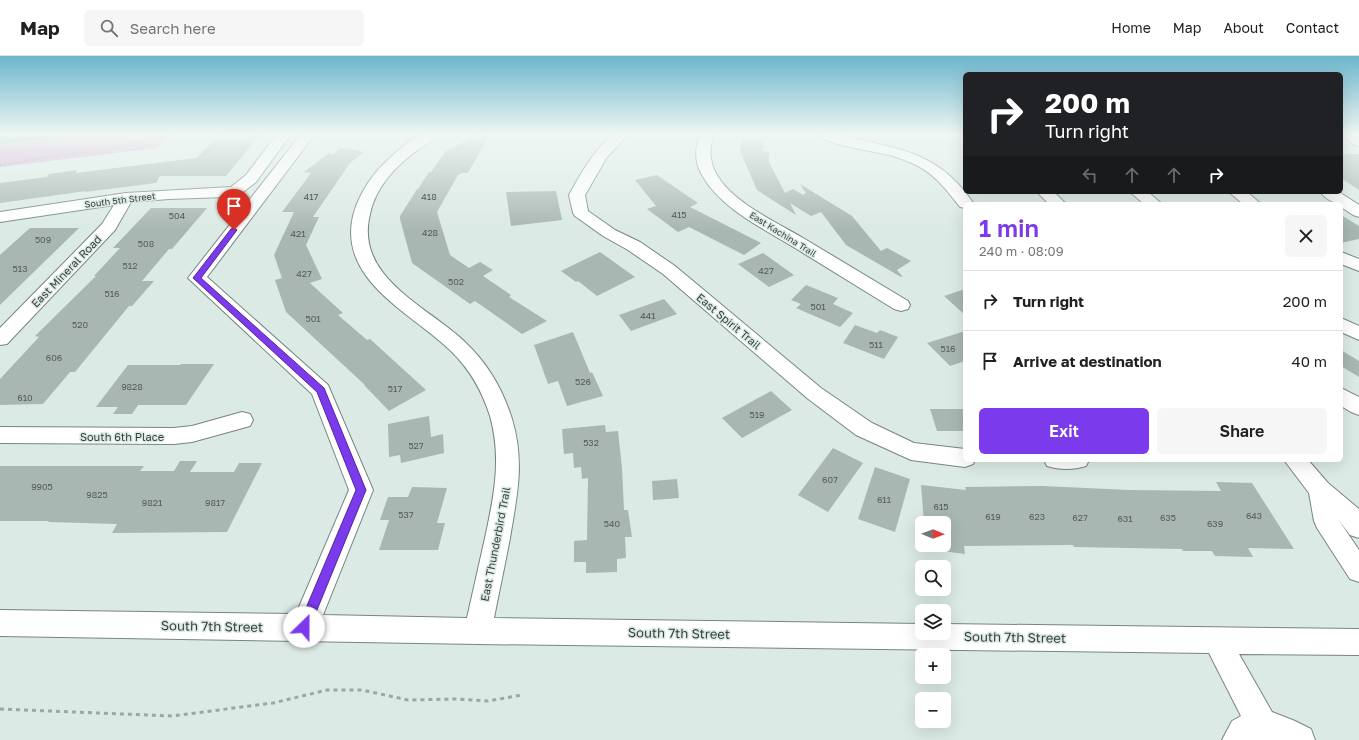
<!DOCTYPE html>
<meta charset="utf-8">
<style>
body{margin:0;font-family:"Golos Text",sans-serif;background:#f6f6f6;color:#202124;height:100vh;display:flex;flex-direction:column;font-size:15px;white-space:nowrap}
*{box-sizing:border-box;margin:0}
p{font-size:13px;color:#757577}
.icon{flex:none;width:22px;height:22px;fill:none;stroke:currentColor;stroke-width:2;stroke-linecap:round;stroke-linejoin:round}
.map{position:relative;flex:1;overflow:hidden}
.drawer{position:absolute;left:963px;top:146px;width:380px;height:260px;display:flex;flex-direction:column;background:#fff;border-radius:6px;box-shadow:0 4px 16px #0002}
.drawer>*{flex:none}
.guide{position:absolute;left:963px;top:16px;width:380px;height:122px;border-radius:6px;box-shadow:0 4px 16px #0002;background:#202124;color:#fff;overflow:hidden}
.needle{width:26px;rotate:91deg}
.buttons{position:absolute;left:915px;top:460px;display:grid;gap:8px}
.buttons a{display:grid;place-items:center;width:36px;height:36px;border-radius:6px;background:#fff;box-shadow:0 4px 16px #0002;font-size:20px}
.pin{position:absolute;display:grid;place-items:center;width:34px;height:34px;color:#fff;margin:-41px -17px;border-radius:50% 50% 50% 0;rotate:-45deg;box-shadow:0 0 4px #0007}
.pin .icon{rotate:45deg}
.me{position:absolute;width:44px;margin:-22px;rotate:23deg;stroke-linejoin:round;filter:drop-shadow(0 0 3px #0008)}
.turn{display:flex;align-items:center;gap:14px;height:84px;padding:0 16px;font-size:18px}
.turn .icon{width:52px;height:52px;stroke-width:2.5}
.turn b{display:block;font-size:28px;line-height:34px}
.lanes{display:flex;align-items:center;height:38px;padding:0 16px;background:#0003;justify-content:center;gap:20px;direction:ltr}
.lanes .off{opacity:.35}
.round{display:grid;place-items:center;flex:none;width:42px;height:42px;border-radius:6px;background:#f6f6f6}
.overview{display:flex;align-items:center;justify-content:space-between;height:68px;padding:0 16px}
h1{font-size:24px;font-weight:600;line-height:30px;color:#7c3aed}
.cta{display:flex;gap:8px;margin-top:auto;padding:8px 16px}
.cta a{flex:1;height:46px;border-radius:6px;background:#7c3aed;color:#fff;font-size:16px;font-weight:600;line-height:46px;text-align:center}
.cta a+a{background:#f6f6f6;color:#202124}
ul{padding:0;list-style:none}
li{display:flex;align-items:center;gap:12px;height:60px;padding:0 16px;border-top:1px solid #e0e0e0}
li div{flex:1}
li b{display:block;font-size:15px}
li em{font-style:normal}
header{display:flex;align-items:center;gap:24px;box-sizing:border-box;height:56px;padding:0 20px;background:#fff;border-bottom:1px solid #e0e0e0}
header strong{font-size:19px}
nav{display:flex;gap:22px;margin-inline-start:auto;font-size:14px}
.search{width:280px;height:36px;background:#f6f6f6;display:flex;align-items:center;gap:10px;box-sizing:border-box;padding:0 14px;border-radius:6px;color:#757577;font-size:15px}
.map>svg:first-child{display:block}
</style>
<header>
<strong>Map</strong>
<div class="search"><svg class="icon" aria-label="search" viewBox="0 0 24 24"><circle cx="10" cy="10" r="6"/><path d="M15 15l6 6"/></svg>Search here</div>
<nav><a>Home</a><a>Map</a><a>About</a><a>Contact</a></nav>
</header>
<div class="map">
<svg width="1359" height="684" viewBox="0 0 1359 684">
<rect width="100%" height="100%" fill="#dbeae5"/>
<path fill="#d9a5d6" d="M0,78H171L157,92L0,111Z"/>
<path fill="#52b9a2" stroke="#4a9483" d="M0,78H78L0,87Z"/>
<g fill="#a8b7b2">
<path d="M221,78L260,79L226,120H160L156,127L85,136L86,135L0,147V127L47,121L49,118L77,114L76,117L196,102Z"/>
<path d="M478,78H490L468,117H462L458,119L437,156L450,199L469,212L480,206L493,214L483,220L511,239L509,241L547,265L522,278L475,245L470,248L412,207L400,163V160L417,133H418L429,116H431L445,96Z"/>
<path d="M742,80L764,81L763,95L769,96V106L785,137L793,133L803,139L806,137L800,128L852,160L881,195L887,192L911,205L897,214L902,220L901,221L846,189L821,156L811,160L790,147L796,159L757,134L740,95Z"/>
<path d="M341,92L364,96L350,107L313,161H319L306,189L322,223L310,227L343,257L338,259L367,284L370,283L426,334L389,355L364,329H365L286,256L275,224L282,222L274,199L294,156H282L311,117L304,116L329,97L333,98Z"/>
<path d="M1341,98H1359V134L1341,122Z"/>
<path d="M657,119L698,147L690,151L761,187L744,199L689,171L678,176L647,153L656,150L635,124Z"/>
<path d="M556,135L562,164L511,170L506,136Z"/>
<path d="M151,152H207L172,193H169L142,225H154L132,250H129L75,316H70L43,348L0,349V323L39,281L35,280L96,220H94L120,192H113Z"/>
<path d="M1341,159L1359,170V183L1341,187Z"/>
<path d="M30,172H79L0,249V199Z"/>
<path d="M600,196L635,221L597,240L578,225L576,226L561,215Z"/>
<path d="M763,197L794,219L769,231L738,208Z"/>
<path d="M806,229L838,242L833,248L853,257L840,271L796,252L801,248L791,244Z"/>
<path d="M965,233V259L944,240Z"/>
<path d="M664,243L677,258L631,275L619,259Z"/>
<path d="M855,269L877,277L880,274L898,281L884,303L843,287Z"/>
<path d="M965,275V305L950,310L927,287Z"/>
<path d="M573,276L590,317L592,316L603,340L567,350L558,325L548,328L534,289Z"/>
<path d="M1341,294L1359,305V321L1341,310Z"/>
<path d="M181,308H214L186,349H138L132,358H113L118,351H96L128,309H180Z"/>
<path d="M771,335L792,354L742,382L722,362Z"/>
<path d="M930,353H965V375H937Z"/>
<path d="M429,360L431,381L443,378L444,397L401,407L400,399L389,401L388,368Z"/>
<path d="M605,369L606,376L618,375L622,412L624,454H628L632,481H625L626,502L617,503V516L586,517V506H574V485L587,484L588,422L582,423L581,411L574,412L573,397L564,398L562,373Z"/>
<path d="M833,392L863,407L828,456L798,439Z"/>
<path d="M180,405H197L190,416H234L239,407H262L227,476L112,477L117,468L48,466L49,465H0V410H144L140,415H174Z"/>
<path d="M875,411L910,423L895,476L858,463Z"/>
<path d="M677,423L679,442L653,444L652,425Z"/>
<path d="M1216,426L1252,427L1294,493L1248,492L1253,501L1215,500L1212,495H1183L1182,493L1074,491L1073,489L964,490L965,498L927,493L926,489H944V467H924L921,429L966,434L965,431L1043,430L1129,434L1221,435Z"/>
<path d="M412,431L447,432L437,467H445L438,494H379L389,464H380L388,441H408Z"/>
</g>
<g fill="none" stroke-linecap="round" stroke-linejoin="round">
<defs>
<g id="minor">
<path d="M277,78H291L256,126L242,137L225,141L169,143L131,146L115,174L7,288L0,289V272L102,168L114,149L0,166V156L126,137L231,131L246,119Z"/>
<path d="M301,78H315L207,221L328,329L373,434L323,559L467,562C473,535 479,509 485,482C494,440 502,403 490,360C482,335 471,315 452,296C414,258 338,226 353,160C357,144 366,128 377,115C385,106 412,80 424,78C428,77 434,78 439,78C434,86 422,90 415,96C394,112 376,131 370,158C354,222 428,250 466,287C488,308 503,334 512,363C525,406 517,440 510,482C505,509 499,536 494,562L922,568V577H944V568L1359,573V599L1239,598L1272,656L1295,665L1311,673L1315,684H1222L1232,665L1241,660L1209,597L478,588L0,580V554L296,558L349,434L312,338L188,222Z"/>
<path d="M613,78H629L607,101L585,139L588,155L615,174L640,186L675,210L821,332L872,367L914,387L965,393V404H975L973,408L965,411L911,404L856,379L807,342L663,218L628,194L603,180L575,160L573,157L569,139C581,117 594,94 613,78Z"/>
<path d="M700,78H714C709,92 709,106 717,119C732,146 776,166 803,182C838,203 873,224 908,245L910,249L908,253L901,255L894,253C861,233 828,212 795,192C763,172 721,153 702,119C694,106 695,92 700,78Z"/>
<path d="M817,78C823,78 830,77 836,78C845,79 856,83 866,85C915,96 944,104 974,148H965V152L960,151C948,136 935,118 916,109C908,105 899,102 890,99C876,96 824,88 817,78Z"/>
<path d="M1341,78H1357L1359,79V90L1354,89Z"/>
<path d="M1037,136H1054L1066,148H1049Z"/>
<path d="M1130,136H1148L1162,148H1144Z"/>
<path d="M1229,136H1247L1261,148H1243Z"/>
<path d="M1320,136H1339L1359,149V161L1353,159L1341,151V148C1334,148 1325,142 1320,136Z"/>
<path d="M1341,196L1359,203V215L1341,208Z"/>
<path d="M1341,262L1359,270V284L1341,276Z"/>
<path d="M1341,332L1359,341V359L1351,356L1341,350Z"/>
<path d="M242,356L250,358L253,364L250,370L192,386L174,388L0,387V371L174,372L192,370Z"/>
<path d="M1044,404H1089L1086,410C1074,414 1059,414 1047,410Z"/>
<path d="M1284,404H1308L1328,427L1359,453V482L1350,479L1338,463L1359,494V526L1350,523L1317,472L1314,465L1309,437Z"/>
</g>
</defs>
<use href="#minor" stroke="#778581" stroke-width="2"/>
<path stroke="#9ba7a3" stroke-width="2" stroke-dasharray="2 2" stroke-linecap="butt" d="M0,109C22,106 45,101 67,98C98,94 129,94 157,78"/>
<path stroke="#9ba7a3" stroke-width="3" stroke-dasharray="4 4" stroke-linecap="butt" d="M0,653L172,660L273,647L327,634H362L408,644L455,643L488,645L522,639"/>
<use href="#minor" fill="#fff" fill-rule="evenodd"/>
</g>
<linearGradient id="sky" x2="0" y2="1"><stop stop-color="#6cb6cc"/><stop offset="0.45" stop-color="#eff6f3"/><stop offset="1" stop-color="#eff6f3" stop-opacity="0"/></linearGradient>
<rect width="1359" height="174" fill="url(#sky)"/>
<path fill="#7c3aed" stroke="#51269a" d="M234,172L237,174L201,222L324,332L366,434L310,571L308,575L304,577L300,575L298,571L356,434L317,336L193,222L231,173Z"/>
<g text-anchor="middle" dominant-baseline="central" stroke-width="3" stroke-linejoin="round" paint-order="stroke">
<g font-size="9" fill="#545c5a">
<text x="311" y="140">417</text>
<text x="429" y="140">418</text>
<text x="679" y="158">415</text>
<text x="177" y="159">504</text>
<text x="430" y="176">428</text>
<text x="298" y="177">421</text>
<text x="43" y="183">509</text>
<text x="146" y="187">508</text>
<text x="130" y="209">512</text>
<text x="20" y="212">513</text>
<text x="766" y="214">427</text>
<text x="304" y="217">427</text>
<text x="456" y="225">502</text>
<text x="112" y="237">516</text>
<text x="818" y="250">501</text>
<text x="648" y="259">441</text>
<text x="313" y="262">501</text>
<text x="80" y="268">520</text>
<text x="876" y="288">511</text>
<text x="948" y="292">516</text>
<text x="54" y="301">606</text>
<text x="583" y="325">526</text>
<text x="132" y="330">9828</text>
<text x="395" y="332">517</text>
<text x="25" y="341">610</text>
<text x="757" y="358">519</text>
<text x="591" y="386">532</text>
<text x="416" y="389">527</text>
<text x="830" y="423">607</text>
<text x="42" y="430">9905</text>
<text x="97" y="438">9825</text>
<text x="884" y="443">611</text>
<text x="152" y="446">9821</text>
<text x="215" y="446">9817</text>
<text x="941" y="450">615</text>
<text x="406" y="458">537</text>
<text x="1254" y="459">643</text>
<text x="993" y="460">619</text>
<text x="1037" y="460">623</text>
<text x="1080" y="461">627</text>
<text x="1168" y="461">635</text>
<text x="1125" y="462">631</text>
<text x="612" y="467">540</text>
<text x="1215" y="467">639</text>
</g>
<g font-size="9" fill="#383e3c" stroke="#dbeae5">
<text transform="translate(120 144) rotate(-7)">South 5th Street</text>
<text transform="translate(783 178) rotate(32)">East Kachina Trail</text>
</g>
<g font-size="11" fill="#383e3c" stroke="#dbeae5">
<text transform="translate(66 215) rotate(-46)">East Mineral Road</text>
<text transform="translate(729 265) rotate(40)">East Spirit Trail</text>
<text x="122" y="380">South 6th Place</text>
<text transform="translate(495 488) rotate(-79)">East Thunderbird Trail</text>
</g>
<g font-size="13" fill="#383e3c" stroke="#dbeae5">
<text transform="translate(212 570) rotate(1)">South 7th Street</text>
<text transform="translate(679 577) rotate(1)">South 7th Street</text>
<text transform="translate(1015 581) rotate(1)">South 7th Street</text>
</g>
</g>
</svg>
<div class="buttons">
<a><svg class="needle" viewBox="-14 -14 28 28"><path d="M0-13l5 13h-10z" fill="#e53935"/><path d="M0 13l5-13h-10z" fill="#757577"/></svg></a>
<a><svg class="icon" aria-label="search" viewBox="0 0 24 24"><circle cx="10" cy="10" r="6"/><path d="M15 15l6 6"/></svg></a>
<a><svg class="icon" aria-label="layers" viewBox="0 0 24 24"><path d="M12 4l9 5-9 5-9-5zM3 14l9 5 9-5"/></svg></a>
<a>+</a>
<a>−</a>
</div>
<div class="pin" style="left:234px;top:174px;background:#d93025"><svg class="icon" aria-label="arrive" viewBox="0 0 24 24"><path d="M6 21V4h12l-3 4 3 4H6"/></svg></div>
<svg class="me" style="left:304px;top:571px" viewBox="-20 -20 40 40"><circle r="19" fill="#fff"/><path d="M0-13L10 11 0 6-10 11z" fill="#7c3aed"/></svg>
<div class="guide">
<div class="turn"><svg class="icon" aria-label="right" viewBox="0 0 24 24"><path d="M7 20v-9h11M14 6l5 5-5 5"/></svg><div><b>200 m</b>Turn right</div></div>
<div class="lanes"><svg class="icon off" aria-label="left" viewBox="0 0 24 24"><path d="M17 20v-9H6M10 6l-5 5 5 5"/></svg><svg class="icon off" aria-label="ahead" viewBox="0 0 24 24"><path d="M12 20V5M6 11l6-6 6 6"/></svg><svg class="icon off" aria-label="ahead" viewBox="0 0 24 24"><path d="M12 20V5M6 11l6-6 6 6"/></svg><svg class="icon" aria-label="right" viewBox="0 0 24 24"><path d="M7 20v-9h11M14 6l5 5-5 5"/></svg></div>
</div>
<section class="drawer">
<div class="overview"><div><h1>1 min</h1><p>240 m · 08:09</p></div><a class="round"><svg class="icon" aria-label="close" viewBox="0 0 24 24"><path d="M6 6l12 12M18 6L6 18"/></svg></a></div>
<ul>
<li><svg class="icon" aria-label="right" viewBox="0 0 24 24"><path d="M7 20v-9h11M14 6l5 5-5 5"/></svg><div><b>Turn right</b></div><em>200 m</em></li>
<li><svg class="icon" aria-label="arrive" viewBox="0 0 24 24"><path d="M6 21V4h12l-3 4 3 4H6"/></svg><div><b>Arrive at destination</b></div><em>40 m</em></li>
</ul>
<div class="cta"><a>Exit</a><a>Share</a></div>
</section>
</div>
